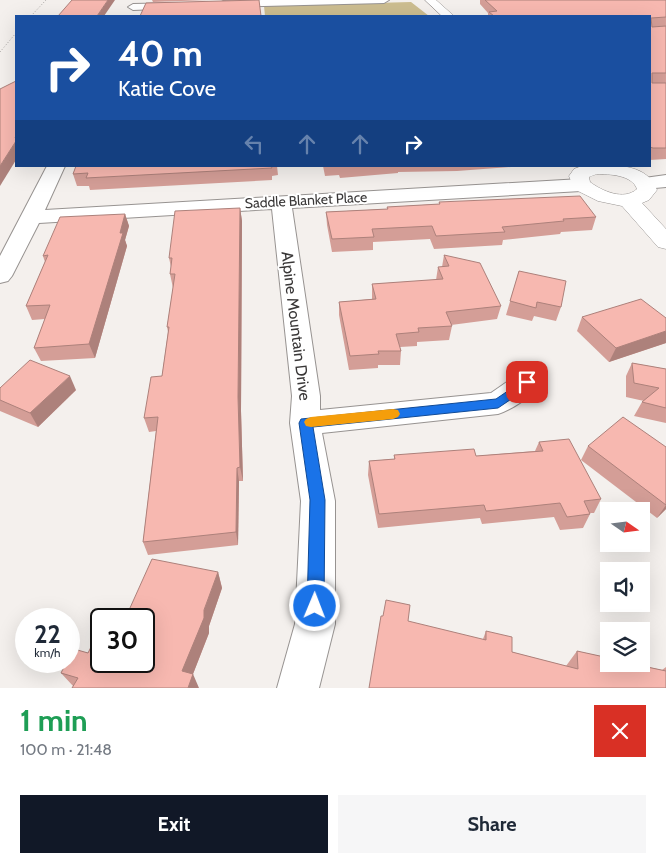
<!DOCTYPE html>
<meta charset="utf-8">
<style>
body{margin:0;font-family:Cabin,sans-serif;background:#f6f6f7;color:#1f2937;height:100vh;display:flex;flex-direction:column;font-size:19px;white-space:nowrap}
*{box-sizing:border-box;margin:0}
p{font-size:16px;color:#747a83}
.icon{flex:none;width:28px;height:28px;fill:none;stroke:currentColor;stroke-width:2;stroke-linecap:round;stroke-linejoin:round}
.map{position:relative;height:688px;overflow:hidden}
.drawer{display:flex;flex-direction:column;background:#fff;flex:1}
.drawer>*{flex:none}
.top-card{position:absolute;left:15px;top:15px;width:636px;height:152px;border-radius:0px;box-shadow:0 5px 20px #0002;background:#1a4fa0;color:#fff;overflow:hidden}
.needle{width:32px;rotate:104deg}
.fabs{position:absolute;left:600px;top:502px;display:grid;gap:10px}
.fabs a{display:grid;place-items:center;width:50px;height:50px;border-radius:0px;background:#fff;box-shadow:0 5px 20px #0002;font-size:25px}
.speed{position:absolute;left:15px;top:608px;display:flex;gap:10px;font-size:25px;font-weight:700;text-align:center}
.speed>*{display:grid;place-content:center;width:65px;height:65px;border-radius:50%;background:#fff;box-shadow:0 5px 20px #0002;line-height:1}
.speed small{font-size:12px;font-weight:400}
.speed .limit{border:2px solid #111;border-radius:8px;background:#fff;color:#111}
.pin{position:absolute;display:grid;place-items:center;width:42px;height:42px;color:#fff;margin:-21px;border-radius:10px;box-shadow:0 2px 8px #0006}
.me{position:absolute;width:55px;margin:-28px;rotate:1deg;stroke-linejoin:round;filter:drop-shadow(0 0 4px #0008)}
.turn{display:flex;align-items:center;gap:18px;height:105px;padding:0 20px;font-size:22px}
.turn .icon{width:65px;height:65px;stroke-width:2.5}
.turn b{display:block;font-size:35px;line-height:42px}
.lanes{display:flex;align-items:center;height:48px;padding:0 20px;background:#0003;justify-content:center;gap:25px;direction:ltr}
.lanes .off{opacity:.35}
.round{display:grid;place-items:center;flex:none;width:52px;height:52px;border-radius:0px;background:#f6f6f7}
.head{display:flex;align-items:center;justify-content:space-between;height:85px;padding:0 20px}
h1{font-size:30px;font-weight:700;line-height:38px;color:#1e9e55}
.cta{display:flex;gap:10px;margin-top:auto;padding:10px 20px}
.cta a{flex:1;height:58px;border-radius:0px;background:#111827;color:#fff;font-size:20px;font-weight:700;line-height:58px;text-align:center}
.cta a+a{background:#f6f6f7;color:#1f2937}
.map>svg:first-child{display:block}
</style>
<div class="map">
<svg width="666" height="688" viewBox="0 0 666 688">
<rect width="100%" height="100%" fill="#f4f0ed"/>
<path fill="#ccbd90" d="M411,2L429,16H265L264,6Z"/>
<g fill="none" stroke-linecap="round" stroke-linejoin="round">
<defs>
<g id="street">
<path d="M262,0H389L384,3L223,7L218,4L223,1Z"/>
<path d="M179,3L183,4V8L133,10L128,7L133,4Z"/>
<path d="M47,166H65L45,210L581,179L588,181L590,185L588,189L581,191L292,208L320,396V410L491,393L517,375L527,372L537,375L541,382C533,396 513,409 498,414L322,433L335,501V624L319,688H277L295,624L301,501L290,423L292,396L272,209L39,223L12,276L8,281L0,283V256Z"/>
<path d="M666,175V187L644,189L637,187L635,183L637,179Z"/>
</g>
<g id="secondary">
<path d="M425,0H436L454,16H442Z"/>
<path d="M582,166C608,166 646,160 657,190L649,200L642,203L666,229V249L658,247L622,206L598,201L574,189L569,176L574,169ZM597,174C610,174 632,175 637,189C624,201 602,191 590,182L589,177Z"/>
</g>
</defs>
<use href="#street" stroke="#979391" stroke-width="2"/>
<use href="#secondary" stroke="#979391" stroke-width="1"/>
<g stroke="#a7a4a2" stroke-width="1" stroke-dasharray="1 2" stroke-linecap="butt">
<path d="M31,16L46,0"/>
<path d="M0,52L16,33"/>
</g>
<use href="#street" fill="#fff" fill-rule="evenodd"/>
<use href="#secondary" fill="#fff" fill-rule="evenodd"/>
</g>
<g fill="#d49e97">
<path d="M152,0H209L153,2Z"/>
<path d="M480,0H666V159L650,160V16H488V13L480,4Z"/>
<path d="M76,166H277L278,175L272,176V180L90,190L89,186H77L73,174Z"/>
<path d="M323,166H523L457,171L398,172V173L340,178L339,175L325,176Z"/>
<path d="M439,202L596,217L592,230L561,232L560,234L503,240L502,245L434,249L430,239L373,242V250L332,252L327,225L326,212L387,209V207L439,204Z"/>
<path d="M240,208L242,221L241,411L243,481H239L238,545L148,555L143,542L156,431L149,432L144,418L162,376L168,332L167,327L173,288L170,274L171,267L169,258Z"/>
<path d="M125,214L129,226L125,240L127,246L95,358L41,361L34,348L45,319L32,320L26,306L45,262L43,256Z"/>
<path d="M444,255L501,306L497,319L451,325L452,326L449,340L417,342V346L400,347L401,351L400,365H378V368L349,370L339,315V302L372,299V284L436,280L438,267H442Z"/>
<path d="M519,271L561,307L556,321L534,316L532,321L506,315Z"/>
<path d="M582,317L666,318V343L609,362L577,331Z"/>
<path d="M632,363L666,369V423L634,416L642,402L644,401L626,397V376Z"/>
<path d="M0,388L76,390L38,427L0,411Z"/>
<path d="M539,442L601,499L594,513H590V514L583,528L560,530L554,517L482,524L480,518L378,528L368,475L369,461L394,459V455L476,456L535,451Z"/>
<path d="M588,446L666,447V509L657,518L581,460Z"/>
<path d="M218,572L222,588L209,626V633L193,674L73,686L61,673L101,661Z"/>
<path d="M486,631L512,652L566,666L577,651L662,670L666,667V688H369L483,639Z"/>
</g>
<g fill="#ad817b">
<path d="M108,0H115L104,16H97Z"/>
<path d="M16,141V160L0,186V166Z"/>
<path d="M240,208L242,221L241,411L243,481L240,467L238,397Z"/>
<path d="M125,214L129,226L125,240L127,246L95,358L89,344Z"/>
<path d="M666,331V343L609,362L616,348Z"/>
<path d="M70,376L76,390L38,427L30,413Z"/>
<path d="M237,468L239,481L238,545L236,532Z"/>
<path d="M666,505V509L657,518Z"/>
<path d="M218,572L222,588L209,626V633L193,674L199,688H188L182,671Z"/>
</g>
<g fill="#f7b8b0" stroke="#ad817b">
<path d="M72,0H108L97,16H58Z"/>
<path d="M259,0L261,16H140L146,3Z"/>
<path d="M485,0H666V17L651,18L652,27L666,26V73H652V83H666V148H653L650,147V16H494L489,12L497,11Z"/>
<path d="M16,81V136L15,138H16V141L0,166V89Z"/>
<path d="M76,166H271L272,168L86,178L88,173L73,174Z"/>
<path d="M580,196L596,217L563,219L564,221L502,227L505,232L436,236L432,226L372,229L374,237L332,239L326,212L388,209L387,207L440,204L439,202Z"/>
<path d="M240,208L238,397L240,467L237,468L236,532L143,542L158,417L144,418L151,377L162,376L169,327H167L175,274H170L172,258H169L175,211Z"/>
<path d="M125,214L120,233H123L89,344L34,348L50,305L26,306L48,255L43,256L60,217Z"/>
<path d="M444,255L480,263L501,306L446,312L452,326L418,328L419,332L396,334L401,351H378L379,354L350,356L339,302L376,299L372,284L443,279L438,267L449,266Z"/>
<path d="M519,271L566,281L561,307L537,302L536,308L510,301Z"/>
<path d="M641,299L666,318V331L616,348L582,317Z"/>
<path d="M30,360L70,376L30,413L0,400V388Z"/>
<path d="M632,363L666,369V408L642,402L659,388L634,383Z"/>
<path d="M623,417L666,447V505L588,446Z"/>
<path d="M569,439L601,499L584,501L590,514L567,517L560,503L486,511L484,505L379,514L369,461L395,459L394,455L474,449L476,456L543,451L539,442Z"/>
<path d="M152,559L218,572L204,610V618L182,671L193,674L188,688H72L78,678L61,673L67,661H69V659L74,649L88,653L91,647L101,650V661H144V619H125Z"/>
<path d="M386,600L410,605L408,621L486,640V631L512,637V652L578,669L577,651L609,658V664H633L666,671V688H369L381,616H383Z"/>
</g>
<path fill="#1a73e8" stroke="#114b97" d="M527,378L533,382L532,385L498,408L313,427L325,500L324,606L321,612L315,615L309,612L307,606L310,500L299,423L301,419L496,399Z"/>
<path fill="#f59e0b" d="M393,409L398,410L400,414L398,417L393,419L311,427L306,426L304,422L306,419L311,417Z"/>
<g text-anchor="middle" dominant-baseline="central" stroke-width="4" stroke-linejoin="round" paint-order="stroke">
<g font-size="14" fill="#3a3838" stroke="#fff">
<text transform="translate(306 200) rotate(-3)">Saddle Blanket Place</text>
</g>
<g font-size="16" fill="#3a3838" stroke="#fff">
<text transform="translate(296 326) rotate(83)">Alpine Mountain Drive</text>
</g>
</g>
</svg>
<div class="fabs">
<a><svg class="needle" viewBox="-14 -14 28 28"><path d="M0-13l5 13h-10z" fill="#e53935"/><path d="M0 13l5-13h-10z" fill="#747a83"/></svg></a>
<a><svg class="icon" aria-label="sound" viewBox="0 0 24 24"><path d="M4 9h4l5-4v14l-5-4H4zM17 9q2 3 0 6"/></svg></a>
<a><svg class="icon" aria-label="layers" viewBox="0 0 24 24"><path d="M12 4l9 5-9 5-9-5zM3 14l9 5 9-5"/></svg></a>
</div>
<div class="speed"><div>22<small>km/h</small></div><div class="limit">30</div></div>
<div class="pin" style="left:527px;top:382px;background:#d93025"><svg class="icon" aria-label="arrive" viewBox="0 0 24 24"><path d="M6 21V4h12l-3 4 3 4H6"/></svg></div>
<svg class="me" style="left:315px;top:606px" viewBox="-20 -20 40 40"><circle r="17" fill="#1a73e8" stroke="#fff" stroke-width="3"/><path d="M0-11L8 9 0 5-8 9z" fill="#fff"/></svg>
<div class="top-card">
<div class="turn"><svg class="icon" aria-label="right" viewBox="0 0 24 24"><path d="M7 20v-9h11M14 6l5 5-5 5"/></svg><div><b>40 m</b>Katie Cove</div></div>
<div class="lanes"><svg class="icon off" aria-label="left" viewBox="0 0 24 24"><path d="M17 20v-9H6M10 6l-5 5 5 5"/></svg><svg class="icon off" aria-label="ahead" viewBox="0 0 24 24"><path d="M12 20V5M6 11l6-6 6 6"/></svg><svg class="icon off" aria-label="ahead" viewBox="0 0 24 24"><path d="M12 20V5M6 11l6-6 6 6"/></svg><svg class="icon" aria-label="right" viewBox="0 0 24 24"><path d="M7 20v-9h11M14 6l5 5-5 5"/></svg></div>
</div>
</div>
<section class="drawer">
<div class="head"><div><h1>1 min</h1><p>100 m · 21:48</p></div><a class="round" style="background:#d93025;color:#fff"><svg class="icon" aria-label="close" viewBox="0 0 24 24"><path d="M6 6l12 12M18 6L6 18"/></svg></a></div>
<div class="cta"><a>Exit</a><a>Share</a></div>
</section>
